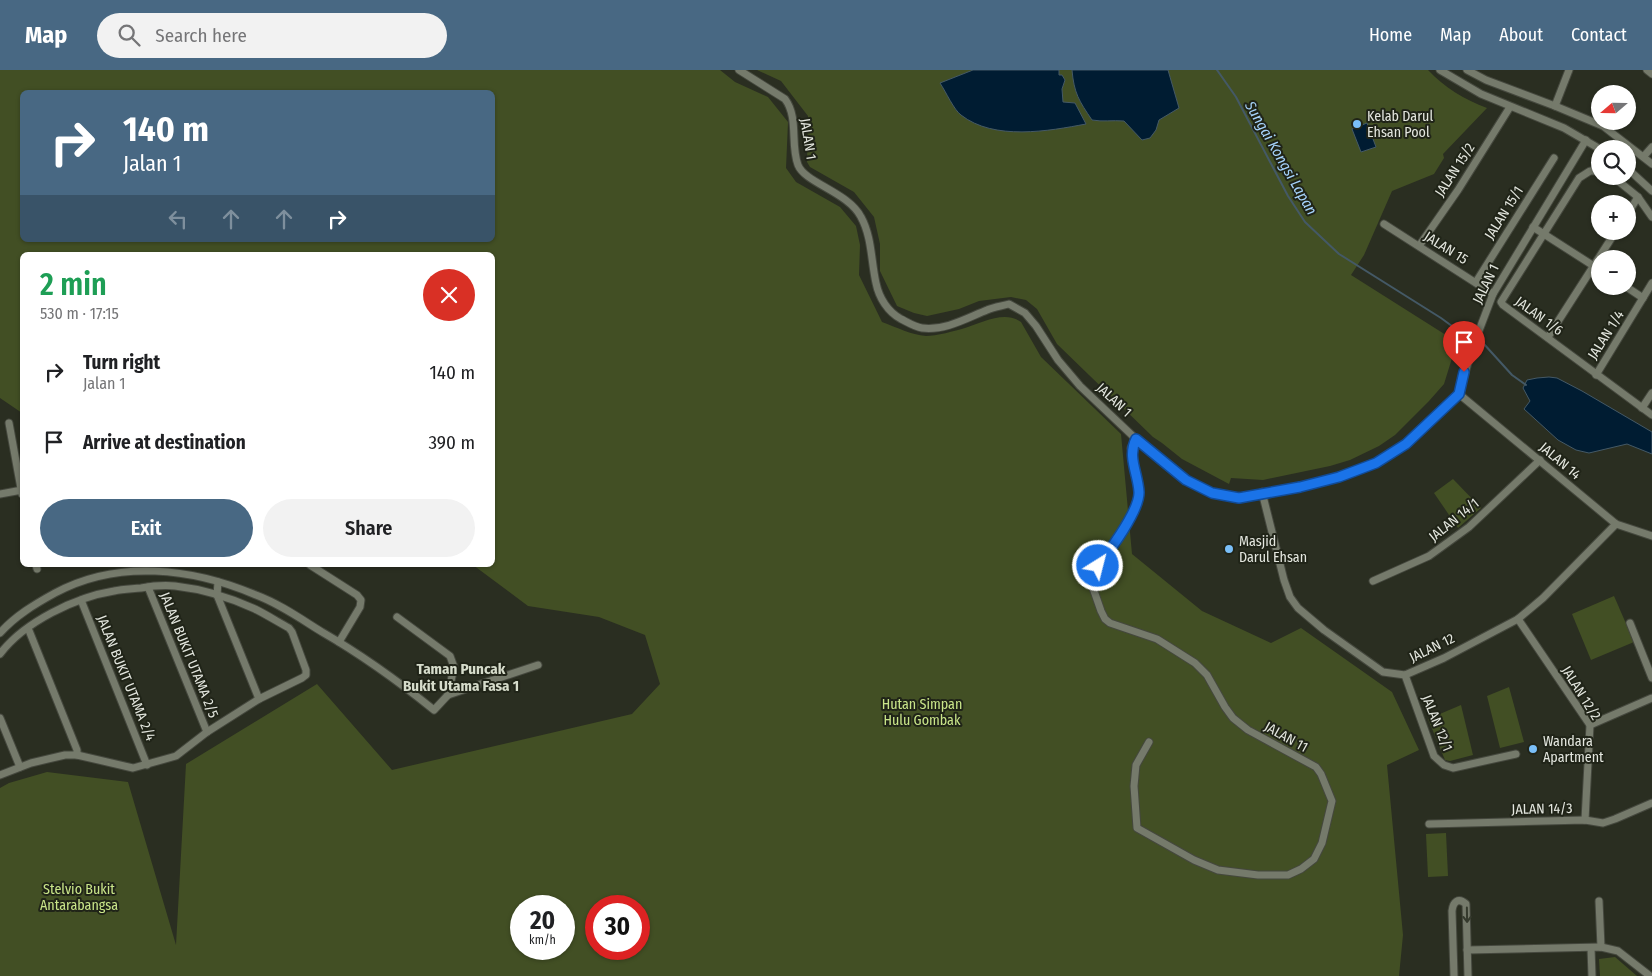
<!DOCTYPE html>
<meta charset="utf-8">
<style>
body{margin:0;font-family:"Fira Sans Condensed",sans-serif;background:#f2f2f2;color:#202124;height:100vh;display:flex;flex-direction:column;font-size:19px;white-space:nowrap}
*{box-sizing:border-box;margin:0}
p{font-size:16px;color:#757577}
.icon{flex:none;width:28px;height:28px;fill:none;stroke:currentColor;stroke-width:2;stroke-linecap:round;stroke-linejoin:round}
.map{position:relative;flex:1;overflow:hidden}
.drawer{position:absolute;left:20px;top:182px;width:475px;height:315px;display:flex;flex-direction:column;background:#fff;border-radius:8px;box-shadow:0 1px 4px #0004}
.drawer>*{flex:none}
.hud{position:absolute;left:20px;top:20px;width:475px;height:152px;border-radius:8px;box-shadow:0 1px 4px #0004;background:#486883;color:#fff;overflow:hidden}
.needle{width:32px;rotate:250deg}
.controls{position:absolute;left:1591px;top:15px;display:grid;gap:10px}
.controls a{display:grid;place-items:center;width:45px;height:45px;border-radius:50%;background:#fff;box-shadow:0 1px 4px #0004;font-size:25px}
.speed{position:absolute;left:510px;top:825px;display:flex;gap:10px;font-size:25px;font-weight:700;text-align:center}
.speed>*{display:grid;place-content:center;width:65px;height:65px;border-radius:50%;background:#fff;box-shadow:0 1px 4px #0004;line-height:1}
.speed small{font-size:12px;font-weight:400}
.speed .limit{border:8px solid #d22;background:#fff;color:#111}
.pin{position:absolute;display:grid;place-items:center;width:42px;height:42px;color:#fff;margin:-51px -21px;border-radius:50% 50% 50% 0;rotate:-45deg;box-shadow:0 0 5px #0007}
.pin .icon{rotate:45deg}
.me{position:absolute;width:55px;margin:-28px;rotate:36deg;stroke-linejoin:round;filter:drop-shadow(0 0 4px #0008)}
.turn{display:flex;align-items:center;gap:18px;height:105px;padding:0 20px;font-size:22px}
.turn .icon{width:65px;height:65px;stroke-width:2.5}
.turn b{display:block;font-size:35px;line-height:42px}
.lanes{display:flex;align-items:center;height:48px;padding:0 20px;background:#0003;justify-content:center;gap:25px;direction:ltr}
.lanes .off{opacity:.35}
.round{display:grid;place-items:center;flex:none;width:52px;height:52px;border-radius:26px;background:#f2f2f2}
.head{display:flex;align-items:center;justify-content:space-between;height:85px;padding:0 20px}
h1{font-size:30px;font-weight:600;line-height:38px;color:#1e9e55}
.action{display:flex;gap:10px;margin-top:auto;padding:10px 20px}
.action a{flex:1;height:58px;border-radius:30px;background:#486883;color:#fff;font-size:20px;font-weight:600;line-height:58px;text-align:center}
.action a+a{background:#f2f2f2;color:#202124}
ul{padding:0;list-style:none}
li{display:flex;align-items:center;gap:15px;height:70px;padding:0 20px}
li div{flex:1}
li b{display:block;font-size:19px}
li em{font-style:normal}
header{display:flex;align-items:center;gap:30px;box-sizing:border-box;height:70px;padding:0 25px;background:#486883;color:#fff}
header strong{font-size:24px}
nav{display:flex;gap:28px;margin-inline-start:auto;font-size:18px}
.search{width:350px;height:45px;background:#f2f2f2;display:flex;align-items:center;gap:12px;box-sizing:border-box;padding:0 18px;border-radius:28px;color:#757577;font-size:19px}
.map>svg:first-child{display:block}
</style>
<header>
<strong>Map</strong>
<div class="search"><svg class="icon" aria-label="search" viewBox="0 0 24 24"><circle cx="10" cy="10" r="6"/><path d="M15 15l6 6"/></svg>Search here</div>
<nav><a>Home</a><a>Map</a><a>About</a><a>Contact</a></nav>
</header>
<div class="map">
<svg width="1652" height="906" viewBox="0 0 1652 906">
<rect width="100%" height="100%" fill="#2a2e21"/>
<g fill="#424f24" fill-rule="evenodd">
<path d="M0,0H720L735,12L768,27L788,52L786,98L796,112L840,137L856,156L860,175L859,205L882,252C896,257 911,265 926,266C936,266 955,261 965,258C981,253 1005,240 1021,252L1041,287L1121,364L1132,484L1202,541L1271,573L1301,558L1392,622L1419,680L1387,695L1403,865L1399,906H0V718L9,713L47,702L128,712L176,875L186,694L317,614L392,700L632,644L660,614L645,565L599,547L528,536L473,495H492V185H22V343L0,328ZM22,22H492V170H22ZM521,836H564V879H521ZM596,836H639V879H596Z"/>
<path d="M757,0H1428C1444,17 1465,30 1487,38L1443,84L1444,88L1434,104L1392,121L1364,185L1351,205L1457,272L1444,314L1429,331L1395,365L1379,376L1350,390L1330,396L1263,410L1231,408L1229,414L1182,389L1162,373L1153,367L1057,274L1037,239L1026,230L1011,227L979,231L959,239L927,246L914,243L897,236L880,201V174L874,147L854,122L810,97L807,92L808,46L781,11Z"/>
<path d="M1453,409L1481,438L1458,458L1434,423Z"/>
<path d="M1614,526L1634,572L1591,590L1572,544Z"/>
<path d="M1509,617L1524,672L1500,678L1487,626Z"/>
<path d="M1461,635L1473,685L1450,691L1445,690L1428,649Z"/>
<path d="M1446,763L1448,806L1428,807L1426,764Z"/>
<path d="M1615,887L1637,906H1600L1599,889Z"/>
</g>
<g fill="#001c32" stroke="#445966">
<path d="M973,0H1059V5H1062L1065,10L1062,19L1063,32L1075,33L1086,54C1049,61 994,71 961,45C954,40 946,22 940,13Z"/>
<path d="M1072,0H1168L1179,38L1159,50L1156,60L1150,68L1142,70L1124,51C1112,50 1103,52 1092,50C1079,31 1074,23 1072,0Z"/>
<path d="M1367,53L1376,77L1361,82L1352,59Z"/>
<path d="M1549,307L1557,308L1582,321L1652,362V384L1627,374L1589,383L1576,380L1558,370L1524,339L1530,331L1523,318L1527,310L1537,308Z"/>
</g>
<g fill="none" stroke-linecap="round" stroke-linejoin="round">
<g stroke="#445966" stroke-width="2">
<path d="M1217,0L1236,27L1288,126L1305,152L1339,184L1441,248L1460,262"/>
<path d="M1483,273L1512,305L1526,315"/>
</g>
<defs>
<g id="minor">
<path d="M739,0L785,29C799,48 790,74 798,95C805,113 848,122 861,147C872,167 871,191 876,213C879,228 888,242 901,249C907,252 915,257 922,258C945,261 967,248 987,240C994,237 1002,236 1009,234L1025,243L1036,256L1058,290L1080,316L1136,369L1186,410L1212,423L1239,428L1300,417L1339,407L1377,393L1406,374L1459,324L1472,279L1493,224L1586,70"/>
<path d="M1440,0L1481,24L1564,58L1600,79"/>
<path d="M1467,0L1486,10L1555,36L1603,56L1652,94"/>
<path d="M1647,0L1652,4"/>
<path d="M1555,36L1569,0"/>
<path d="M1644,86L1652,77"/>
<path d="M1628,99L1652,121"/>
<path d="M1600,101H1590L1579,108L1501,232L1503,235L1652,345"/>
<path d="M1612,106L1638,127L1652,147"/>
<path d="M1628,143L1638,127"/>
<path d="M1384,154L1493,224"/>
<path d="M1533,157L1600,200"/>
<path d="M1419,176L1458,120L1510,37"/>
<path d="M1476,212L1554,88"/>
<path d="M1625,216L1643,228"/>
<path d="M1548,267L1616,161"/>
<path d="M1596,305L1652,213"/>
<path d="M1459,324L1616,454L1652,466"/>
<path d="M1642,338L1652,323"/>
<path d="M9,353L22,424"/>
<path d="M1136,369L1131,378L1139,423L1138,431L1122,463L1098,496L1094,504L1093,510V518L1101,541L1105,549L1110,553L1157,569L1195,593L1207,605L1225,637L1233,648L1248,660L1316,697L1321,704L1332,731L1322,773L1314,789L1301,799L1288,805H1258L1218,800L1194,790L1137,758L1134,716L1136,695L1149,672"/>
<path d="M1262,422L1284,510L1290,527L1298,538L1324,560L1383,602L1405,605L1444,588L1518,549L1543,528L1616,454"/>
<path d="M0,424L22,420"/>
<path d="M36,495L37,499"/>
<path d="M310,495L357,525L361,530L360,537L339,572"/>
<path d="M1373,511L1429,486L1469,457L1540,390"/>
<path d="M218,512L217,525L259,629"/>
<path d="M148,517L207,662"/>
<path d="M81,530L147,695"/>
<path d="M397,547L450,586L454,597L448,625"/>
<path d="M1518,549L1590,655L1585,750"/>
<path d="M1630,553L1652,608"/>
<path d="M28,558L77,680V685"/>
<path d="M0,563C15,546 35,534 55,523C118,489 192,498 256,525C280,534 301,549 322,562C362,585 398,611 434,640L448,625L538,595"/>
<path d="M0,584C24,552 76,527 114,521C123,519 132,519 141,518C152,516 164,515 175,516C202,519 231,528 255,539C267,545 278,552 289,558L292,562L306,600V605L302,608L259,629L207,662L176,686L133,698L77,685H65L31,693L0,705"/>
<path d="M1405,605L1434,686L1444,695L1453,698L1516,684"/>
<path d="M0,648L20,697"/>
<path d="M1590,655L1652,628"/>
<path d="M1429,754L1585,750L1603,753L1615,749L1652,733"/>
<path d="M1599,831L1601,877"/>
<path d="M1591,878L1592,906"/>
<path d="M1467,880L1601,877L1618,881L1650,906"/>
<path d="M1454,906L1452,841C1453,832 1458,827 1466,834L1468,906"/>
</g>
</defs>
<use href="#minor" stroke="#45483e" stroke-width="9"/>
<use href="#minor" stroke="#757a6b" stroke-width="7"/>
</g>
<defs><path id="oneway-shaft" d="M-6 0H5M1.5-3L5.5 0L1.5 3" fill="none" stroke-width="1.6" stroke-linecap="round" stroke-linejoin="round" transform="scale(1.25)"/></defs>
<use stroke="#353a2d" href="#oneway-shaft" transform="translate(1467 845) rotate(89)"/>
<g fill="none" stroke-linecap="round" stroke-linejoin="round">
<defs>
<path id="route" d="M1098,496C1110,480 1140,440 1139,422C1138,403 1127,387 1136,369L1186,410L1212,423L1239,428L1300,417L1339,407L1376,393L1406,374L1459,324L1464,302"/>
</defs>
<use href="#route" stroke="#114b97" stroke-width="12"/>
<use href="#route" stroke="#1a73e8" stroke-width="9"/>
</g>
<g fill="#7abff8" stroke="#202418" stroke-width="2">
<circle cx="1357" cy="54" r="5"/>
<circle cx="1229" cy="479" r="5"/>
<circle cx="1533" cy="679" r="5"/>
</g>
<g text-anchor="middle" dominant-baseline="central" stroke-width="4" stroke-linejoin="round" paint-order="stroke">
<g font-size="14" fill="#e4e7df" stroke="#202418" text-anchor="start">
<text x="1367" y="46">Kelab Darul<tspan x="1367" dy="16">Ehsan Pool</tspan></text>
<text x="1239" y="471">Masjid<tspan x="1239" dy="16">Darul Ehsan</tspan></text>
<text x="1543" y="671">Wandara<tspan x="1543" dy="16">Apartment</tspan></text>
</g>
<g font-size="14" fill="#e4e7df" stroke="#202418">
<text transform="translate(808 69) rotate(81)">JALAN 1</text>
<text transform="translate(1455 100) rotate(-57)">JALAN 15/2</text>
<text transform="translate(1504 143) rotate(-58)">JALAN 15/1</text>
<text transform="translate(1446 178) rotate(32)">JALAN 15</text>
<text transform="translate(1486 214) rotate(-64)">JALAN 1</text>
<text transform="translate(1539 246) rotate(36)">JALAN 1/6</text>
<text transform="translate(1606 265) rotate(-58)">JALAN 1/4</text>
<text transform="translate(1114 330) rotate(43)">JALAN 1</text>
<text transform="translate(1560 391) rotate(40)">JALAN 14</text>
<text transform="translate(1454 450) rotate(-39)">JALAN 14/1</text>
<text transform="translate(1432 578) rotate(-26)">JALAN 12</text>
<text transform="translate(189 585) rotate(68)">JALAN BUKIT UTAMA 2/5</text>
<text transform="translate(126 608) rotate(68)">JALAN BUKIT UTAMA 2/4</text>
<text transform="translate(1581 623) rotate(58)">JALAN 12/2</text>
<text transform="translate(1437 653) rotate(68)">JALAN 12/1</text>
<text transform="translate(1286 667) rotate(29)">JALAN 11</text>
<text transform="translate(1542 739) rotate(-1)">JALAN 14/3</text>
</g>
<g font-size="14" fill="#c9e589" stroke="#202418">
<text x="922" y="634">Hutan Simpan<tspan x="922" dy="16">Hulu Gombak</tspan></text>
<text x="79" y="819">Stelvio Bukit<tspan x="79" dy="16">Antarabangsa</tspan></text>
</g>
<g font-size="15" font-style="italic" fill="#a6d3fb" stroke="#202418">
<text transform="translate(1281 88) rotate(60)">Sungai Kongsi Lapan</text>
</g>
<g font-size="15" font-weight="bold" fill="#d6dccb" stroke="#202418">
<text x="461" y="599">Taman Puncak<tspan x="461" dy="17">Bukit Utama Fasa 1</tspan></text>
</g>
</g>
</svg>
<div class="controls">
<a><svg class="needle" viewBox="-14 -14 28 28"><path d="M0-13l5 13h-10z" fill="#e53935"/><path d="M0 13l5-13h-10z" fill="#757577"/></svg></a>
<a><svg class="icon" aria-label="search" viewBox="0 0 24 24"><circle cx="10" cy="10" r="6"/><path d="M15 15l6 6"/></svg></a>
<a>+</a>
<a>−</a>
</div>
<div class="speed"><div>20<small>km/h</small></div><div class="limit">30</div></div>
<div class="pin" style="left:1464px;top:302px;background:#d93025"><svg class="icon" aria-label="arrive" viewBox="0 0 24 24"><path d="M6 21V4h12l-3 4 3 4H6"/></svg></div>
<svg class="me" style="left:1098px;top:496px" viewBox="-20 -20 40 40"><circle r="17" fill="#1a73e8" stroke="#fff" stroke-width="3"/><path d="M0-11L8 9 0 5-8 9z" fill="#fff"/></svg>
<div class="hud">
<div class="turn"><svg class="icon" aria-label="right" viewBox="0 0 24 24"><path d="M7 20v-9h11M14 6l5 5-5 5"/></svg><div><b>140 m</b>Jalan 1</div></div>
<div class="lanes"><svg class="icon off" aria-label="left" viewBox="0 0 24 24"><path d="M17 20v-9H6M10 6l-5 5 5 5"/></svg><svg class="icon off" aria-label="ahead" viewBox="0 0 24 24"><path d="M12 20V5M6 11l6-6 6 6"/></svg><svg class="icon off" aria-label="ahead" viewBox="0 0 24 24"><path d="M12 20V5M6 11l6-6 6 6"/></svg><svg class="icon" aria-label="right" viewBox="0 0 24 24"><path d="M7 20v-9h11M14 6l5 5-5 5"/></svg></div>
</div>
<section class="drawer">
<div class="head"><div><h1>2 min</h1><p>530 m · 17:15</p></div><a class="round" style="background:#d93025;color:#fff"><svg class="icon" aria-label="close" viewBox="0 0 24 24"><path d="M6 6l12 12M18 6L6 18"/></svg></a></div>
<ul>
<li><svg class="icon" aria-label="right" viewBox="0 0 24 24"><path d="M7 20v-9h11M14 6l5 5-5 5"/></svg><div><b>Turn right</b><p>Jalan 1</p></div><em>140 m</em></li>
<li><svg class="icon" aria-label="arrive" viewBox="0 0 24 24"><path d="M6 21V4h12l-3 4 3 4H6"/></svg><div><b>Arrive at destination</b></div><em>390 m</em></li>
</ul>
<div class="action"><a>Exit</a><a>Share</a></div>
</section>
</div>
